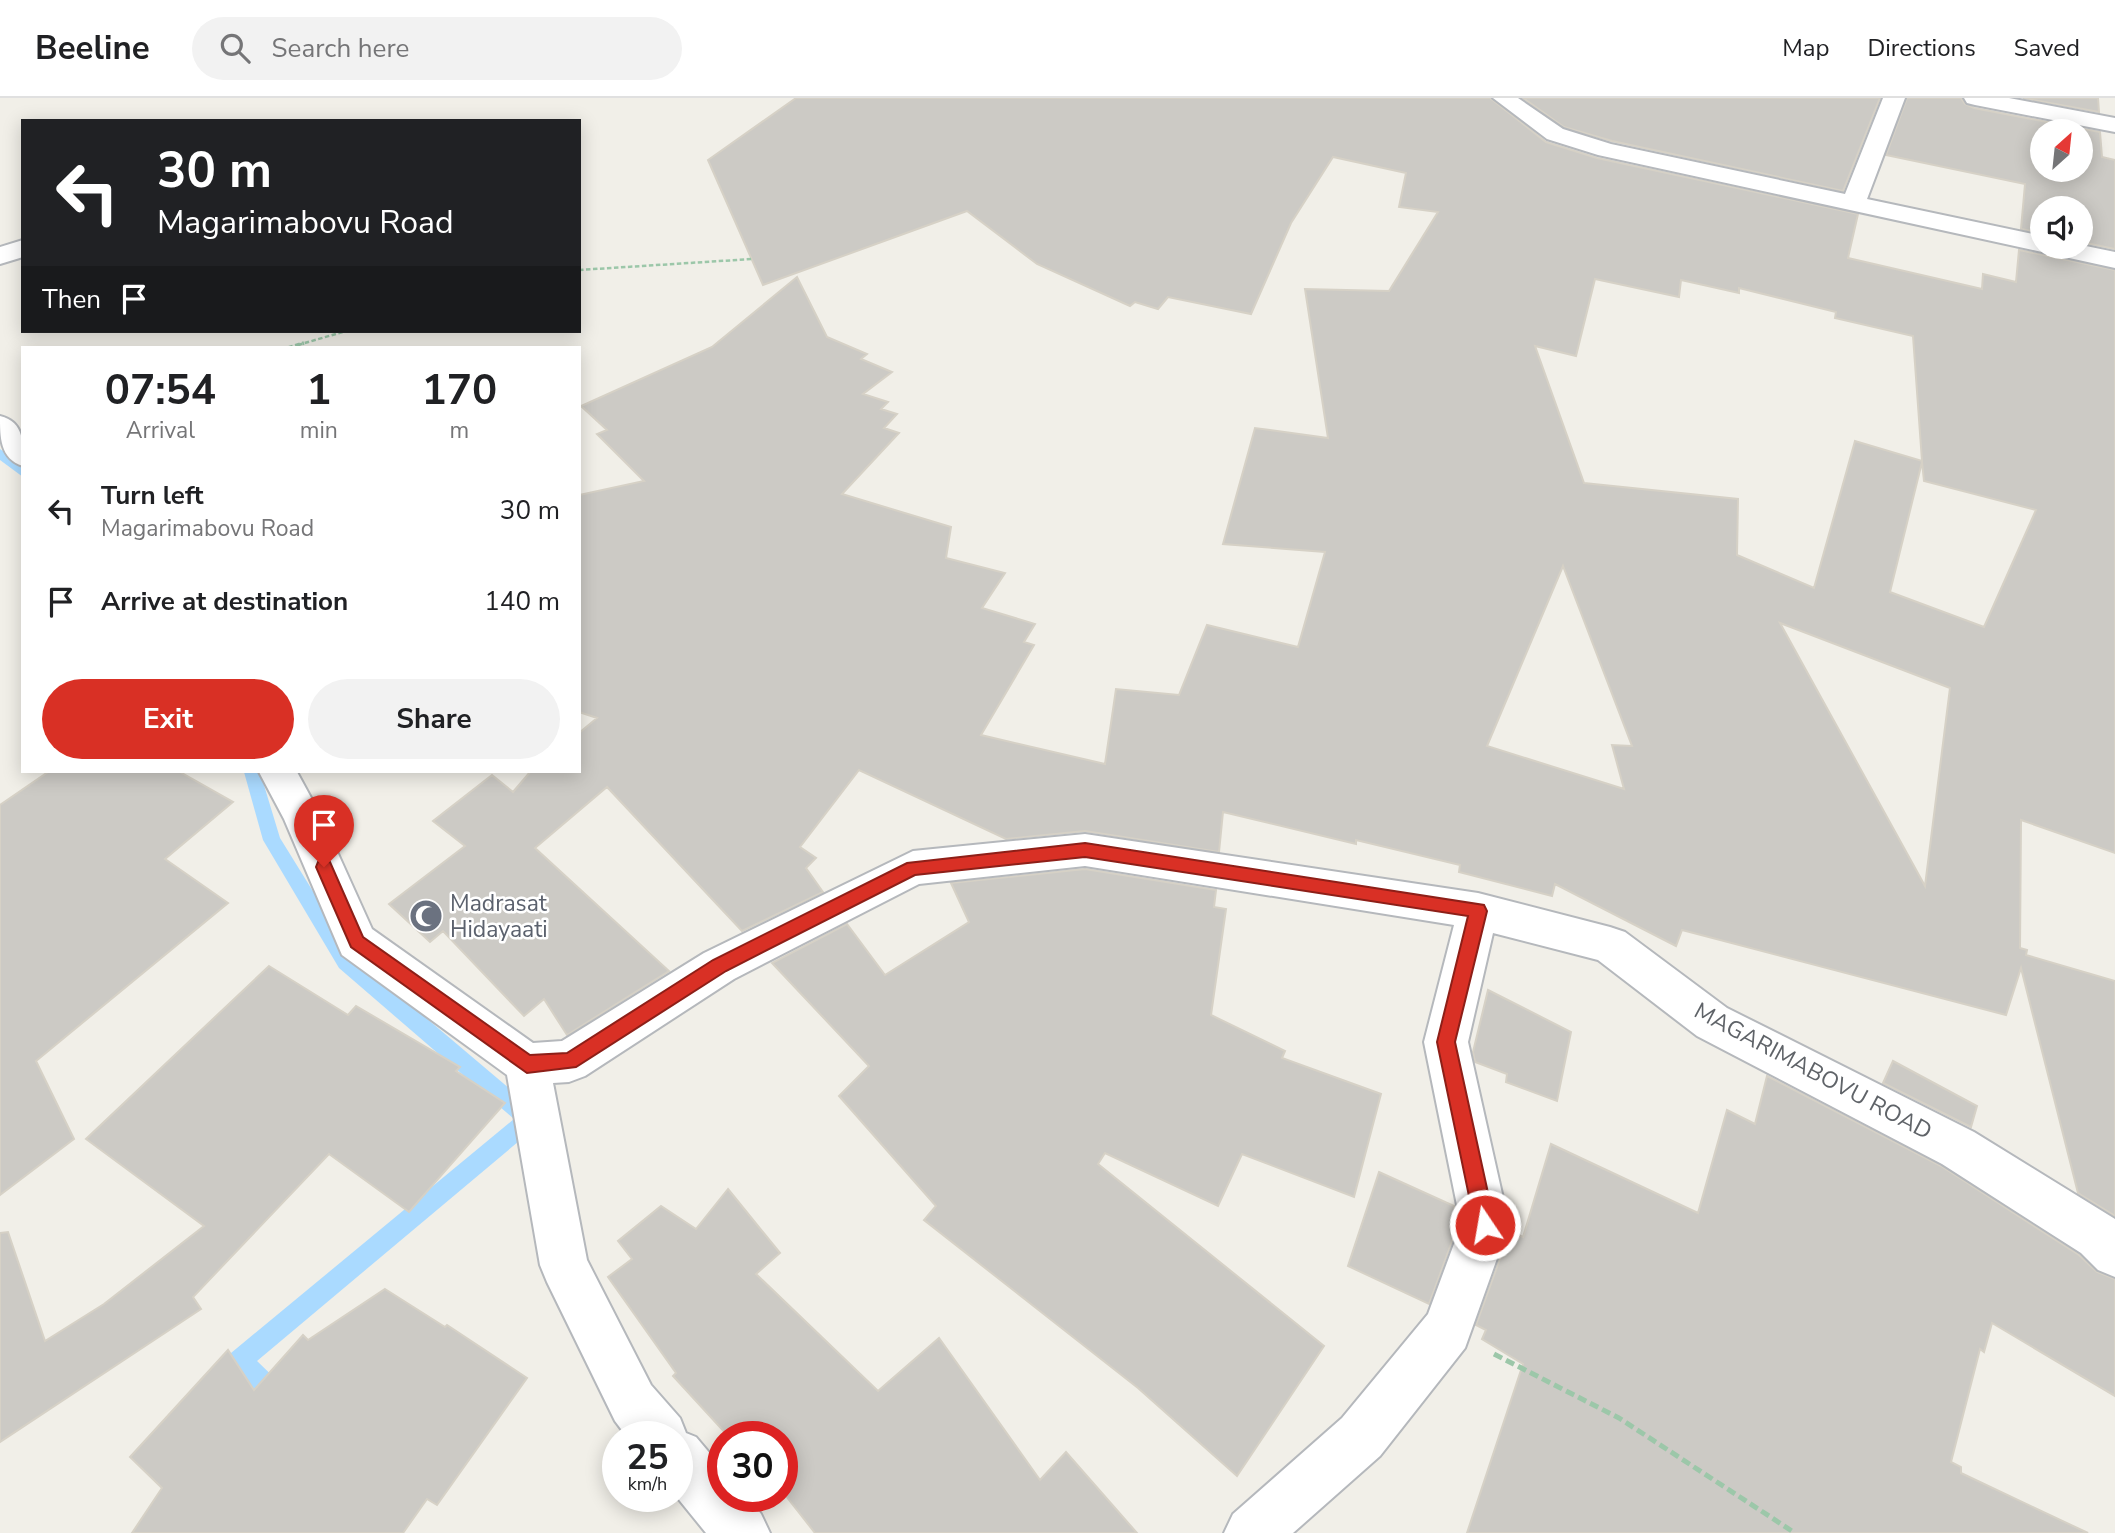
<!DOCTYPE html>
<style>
body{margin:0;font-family:"Nunito Sans",sans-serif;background:#f2f2f2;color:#202124;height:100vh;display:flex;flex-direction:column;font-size:26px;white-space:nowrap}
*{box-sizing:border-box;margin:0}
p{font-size:23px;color:#757577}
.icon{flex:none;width:38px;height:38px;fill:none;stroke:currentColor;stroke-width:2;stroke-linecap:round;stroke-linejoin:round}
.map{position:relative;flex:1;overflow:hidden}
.panel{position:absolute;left:21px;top:248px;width:560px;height:427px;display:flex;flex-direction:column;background:#fff;border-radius:0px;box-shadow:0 4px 18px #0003}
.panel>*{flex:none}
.guide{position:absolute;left:21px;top:21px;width:560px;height:214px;border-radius:0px;box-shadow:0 4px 18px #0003;background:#202124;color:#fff;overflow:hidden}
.needle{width:46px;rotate:27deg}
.fabs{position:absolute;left:2030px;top:21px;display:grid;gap:14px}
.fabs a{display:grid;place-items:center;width:63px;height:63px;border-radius:50%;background:#fff;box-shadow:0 4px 18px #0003;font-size:35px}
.speed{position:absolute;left:602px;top:1323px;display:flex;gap:14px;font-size:35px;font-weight:700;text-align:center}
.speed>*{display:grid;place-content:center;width:91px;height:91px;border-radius:50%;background:#fff;box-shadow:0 4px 18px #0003;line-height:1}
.speed small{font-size:18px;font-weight:400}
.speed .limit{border:10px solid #d22;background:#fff;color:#111}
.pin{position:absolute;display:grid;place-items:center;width:60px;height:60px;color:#fff;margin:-72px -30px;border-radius:50% 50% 50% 0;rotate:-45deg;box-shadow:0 0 7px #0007}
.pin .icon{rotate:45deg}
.me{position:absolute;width:77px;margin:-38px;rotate:348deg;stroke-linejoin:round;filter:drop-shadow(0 0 5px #0008)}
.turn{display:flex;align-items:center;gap:24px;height:147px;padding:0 21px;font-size:32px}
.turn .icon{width:91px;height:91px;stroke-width:2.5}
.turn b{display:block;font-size:49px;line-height:60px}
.then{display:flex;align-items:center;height:66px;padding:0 21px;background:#0003;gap:14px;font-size:26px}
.eta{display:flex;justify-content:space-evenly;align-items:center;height:119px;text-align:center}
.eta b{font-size:42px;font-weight:700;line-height:49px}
.primary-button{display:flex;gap:14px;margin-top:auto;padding:14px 21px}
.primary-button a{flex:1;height:80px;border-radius:42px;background:#d93025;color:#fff;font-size:28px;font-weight:700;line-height:80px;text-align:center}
.primary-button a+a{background:#f2f2f2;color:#202124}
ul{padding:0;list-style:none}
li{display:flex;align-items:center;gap:21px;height:91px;padding:0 21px}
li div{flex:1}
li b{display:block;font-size:26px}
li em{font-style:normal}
header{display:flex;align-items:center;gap:42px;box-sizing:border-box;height:98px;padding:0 35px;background:#fff;border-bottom:2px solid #e0e0e0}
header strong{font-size:33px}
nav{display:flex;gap:38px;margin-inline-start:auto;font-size:24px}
.search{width:490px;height:63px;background:#f2f2f2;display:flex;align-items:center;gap:18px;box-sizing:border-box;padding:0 24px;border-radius:38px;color:#757577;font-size:26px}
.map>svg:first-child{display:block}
</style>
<header>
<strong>Beeline</strong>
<div class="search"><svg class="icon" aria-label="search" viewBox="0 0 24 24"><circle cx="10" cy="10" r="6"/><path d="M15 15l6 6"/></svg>Search here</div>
<nav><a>Map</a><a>Directions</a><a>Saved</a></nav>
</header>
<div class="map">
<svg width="2115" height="1435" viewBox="0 0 2115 1435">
<rect width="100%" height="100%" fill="#f1efe8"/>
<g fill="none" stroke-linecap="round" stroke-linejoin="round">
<g fill="#aadaff" fill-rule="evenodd">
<path d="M0,351L23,367V379L0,362Z"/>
<path d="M244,674H260L280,740L353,858L537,1014L540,1021L537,1028L257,1263L287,1292L291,1300L287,1308L279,1312L271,1308L231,1271L227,1263L231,1255L514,1021L339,870L263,742Z"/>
</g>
</g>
<g fill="#cccac5" stroke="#d6d1c6" stroke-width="2" fill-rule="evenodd">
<path d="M796,0H1490L1546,44L1597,60L1858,116L1848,160L1982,191L1983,176L2016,184L2019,152L2115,172V755L2021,722L2020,850L2027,852L2026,857L2115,883V1118L2078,1095L2021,870L2006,917L1682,832L1676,848L1555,786L1552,798L1459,774L1460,767L1356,742V746L1223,714L1219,754L1085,733L1006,741L859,672L800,749L816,760L806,770L823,794L742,833L607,689L535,750L669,873L567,937L544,901L524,918L443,833L430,844L389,806L465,748L433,723L492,677L513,694L530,674H579V635L597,620L579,614V397L644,383L597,336L607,332L581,308L712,249L797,179L827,239L867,256L861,261L892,274L863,296L888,304L881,311L897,316L884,330L899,335L842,396L951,429L946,460L1005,475L982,510L1035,526L1024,544L1034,547L981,637L1105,666L1116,591L1179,597L1207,527L1298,549L1325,454L1223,446L1255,330L1328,340L1305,191L1389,193L1438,114L1399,109L1406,75L1333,59L1291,125L1251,216L1168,199L1158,211L1135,204L1130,208L1037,166L967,113L763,187L708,62ZM1595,181L1679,199L1681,182L1739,195V190L1836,214L1835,220L1913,238L1922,363L1855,343L1814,490L1737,457L1738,401L1584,385L1535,248L1576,258ZM1922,364L1924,383L2036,412L1984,529L1890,494ZM1563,468L1632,648L1612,647L1624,691L1487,648ZM1780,525L1950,590L1925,788Z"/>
<path d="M1523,0H1880L1843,93L1612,43L1564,29Z"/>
<path d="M1907,0H1961L1965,6L1974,10L2100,34L2102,59L2115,62V151L2081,144V110H2042V135L2021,131L2025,86L1886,57ZM2042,33H2081V72H2042Z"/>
<path d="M2023,0H2098L2099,14Z"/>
<path d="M48,674H180L233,704L165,761L228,805L36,963L74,1041L0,1097V707Z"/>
<path d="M1085,771L1216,792L1214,809L1226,811L1211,917L1285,953L1282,960L1381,996L1354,1099L1242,1056L1218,1108L1105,1055L1098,1066L1324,1248L1237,1378L1138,1290L924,1122L936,1108L839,998L869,968L772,865L847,826L885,877L969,824L951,785Z"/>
<path d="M269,868L348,917L356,908L460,969L456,973L505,1005L409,1114L329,1056L193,1199L201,1211L0,1344V1135L8,1134L45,1243L104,1206L204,1128L86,1041Z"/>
<path d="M1488,892L1571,934L1557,1003L1506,984L1507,976L1475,964L1473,954Z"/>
<path d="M1893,963L1977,1008L1971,1029L1883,985Z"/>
<path d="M1767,978L1941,1068L2079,1157L2097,1174L2115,1181V1298L1992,1225L1984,1254L1980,1251L1951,1364L1961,1369V1375L2088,1435H1467L1523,1266L1482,1241L1486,1232L1476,1227L1510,1133L1523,1139L1551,1046L1698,1115L1727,1012L1755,1026Z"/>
<path d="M1379,1074L1454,1108L1458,1127L1429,1206L1348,1168Z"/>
<path d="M728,1091L780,1155L756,1176L878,1293L939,1240L1040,1382L1066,1354L1137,1435H815L782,1393V1339H729L673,1278L676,1275L608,1179L632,1161L618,1143L661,1108L696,1131Z"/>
<path d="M385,1191L445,1229L447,1227L527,1280L437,1407L427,1401L403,1435H132L162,1390L130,1359L228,1252L254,1292L303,1237L308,1242Z"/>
</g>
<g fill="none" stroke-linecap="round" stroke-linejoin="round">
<defs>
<g id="minor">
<path d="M1493,0H1518L1563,31L1611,46L1845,96L1883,0H1905L1867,101L2042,138V149L2081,147L2115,154V170L1598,57L1547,41Z"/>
<path d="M1964,0H2009L2115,20V34L1975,7L1967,5Z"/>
<path d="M23,142V159L0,166V149Z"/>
<path d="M0,318C25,324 23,346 23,368C0,361 0,339 0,318Z"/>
<path d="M259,674H297L321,718L372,831L533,945L562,943L704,855L913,753L1085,736L1478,795L1610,829L1625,834L1727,910L1974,1034L2115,1121V1179L2098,1172L2081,1155L1942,1066L1697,938L1598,862L1493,835L1468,944L1509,1127L1465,1250L1380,1358L1293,1435H1224L1233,1416L1342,1320L1428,1216L1461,1127L1424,944L1454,827L1085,768L919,786L734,881L585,978L569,984L553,985L587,1162L651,1287L680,1320L686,1335L696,1339L723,1371V1398H747L761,1416L770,1435H706L676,1398L677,1339H627L615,1323L547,1184L540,1167L507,977L342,857L284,721Z"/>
</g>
</defs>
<use href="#minor" stroke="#b5b8bc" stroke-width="4"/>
<g stroke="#9cc7a9" stroke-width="2.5" stroke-dasharray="4.5 2.5" stroke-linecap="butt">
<path d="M579,172L752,161"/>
<path d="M298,247L346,233"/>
</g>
<path stroke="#9cc7a9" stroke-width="3.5" stroke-dasharray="5 2.5" stroke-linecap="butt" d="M288,250L304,245"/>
<path stroke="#9cc7a9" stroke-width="5" stroke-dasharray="9 4.5" stroke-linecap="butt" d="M1494,1256L1619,1320L1795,1435"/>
<use href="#minor" fill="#fff" fill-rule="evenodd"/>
</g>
<path fill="#d93025" stroke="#8d1f18" stroke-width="2" d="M1085,745L1484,807L1487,813L1455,944L1495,1127L1492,1134L1485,1137L1478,1134L1475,1127L1437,944L1468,818L1085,759L915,777L726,873L576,969L527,975L351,849L316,769L318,764H330L363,839L530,957L567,955L713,862L907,765Z"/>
<defs>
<symbol id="mosque-disc" viewBox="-11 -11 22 22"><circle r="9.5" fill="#6b7280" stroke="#fff"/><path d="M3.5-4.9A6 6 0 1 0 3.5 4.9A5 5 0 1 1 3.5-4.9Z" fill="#fff"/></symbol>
</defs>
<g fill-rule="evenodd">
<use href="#mosque-disc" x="407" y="799" width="38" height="38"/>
</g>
<g text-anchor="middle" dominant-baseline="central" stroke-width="5" stroke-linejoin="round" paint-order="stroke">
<g font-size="23" fill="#5b616d" stroke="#fff" text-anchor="start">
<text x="450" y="805">Madrasat<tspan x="450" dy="26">Hidayaati</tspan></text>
</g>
<g font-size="23" fill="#5f6368" stroke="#fff">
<text transform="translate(1813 973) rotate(28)">MAGARIMABOVU ROAD</text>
</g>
</g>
</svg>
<div class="fabs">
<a><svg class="needle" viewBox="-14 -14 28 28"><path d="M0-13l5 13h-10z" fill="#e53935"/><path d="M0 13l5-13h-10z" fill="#757577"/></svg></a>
<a><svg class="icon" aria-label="sound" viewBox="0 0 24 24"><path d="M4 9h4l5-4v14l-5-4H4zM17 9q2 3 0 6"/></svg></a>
</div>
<div class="speed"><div>25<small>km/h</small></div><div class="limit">30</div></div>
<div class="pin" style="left:324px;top:769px;background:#d93025"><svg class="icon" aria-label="arrive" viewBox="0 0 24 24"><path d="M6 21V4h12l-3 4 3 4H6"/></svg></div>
<svg class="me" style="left:1485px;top:1127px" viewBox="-20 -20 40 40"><circle r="17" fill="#d93025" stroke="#fff" stroke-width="3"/><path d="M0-11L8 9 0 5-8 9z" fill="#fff"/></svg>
<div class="guide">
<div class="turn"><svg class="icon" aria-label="left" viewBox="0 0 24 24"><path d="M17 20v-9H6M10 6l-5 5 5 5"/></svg><div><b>30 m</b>Magarimabovu Road</div></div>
<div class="then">Then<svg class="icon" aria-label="arrive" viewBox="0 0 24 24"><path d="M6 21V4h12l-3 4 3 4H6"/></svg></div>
</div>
<section class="panel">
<div class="eta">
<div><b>07:54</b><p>Arrival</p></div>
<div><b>1</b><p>min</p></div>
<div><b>170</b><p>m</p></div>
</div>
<ul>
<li><svg class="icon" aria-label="left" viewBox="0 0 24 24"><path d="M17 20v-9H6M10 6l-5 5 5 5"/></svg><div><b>Turn left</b><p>Magarimabovu Road</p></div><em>30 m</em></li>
<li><svg class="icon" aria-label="arrive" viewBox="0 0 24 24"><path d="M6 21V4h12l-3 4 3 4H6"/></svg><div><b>Arrive at destination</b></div><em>140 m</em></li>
</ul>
<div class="primary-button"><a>Exit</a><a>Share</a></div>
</section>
</div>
